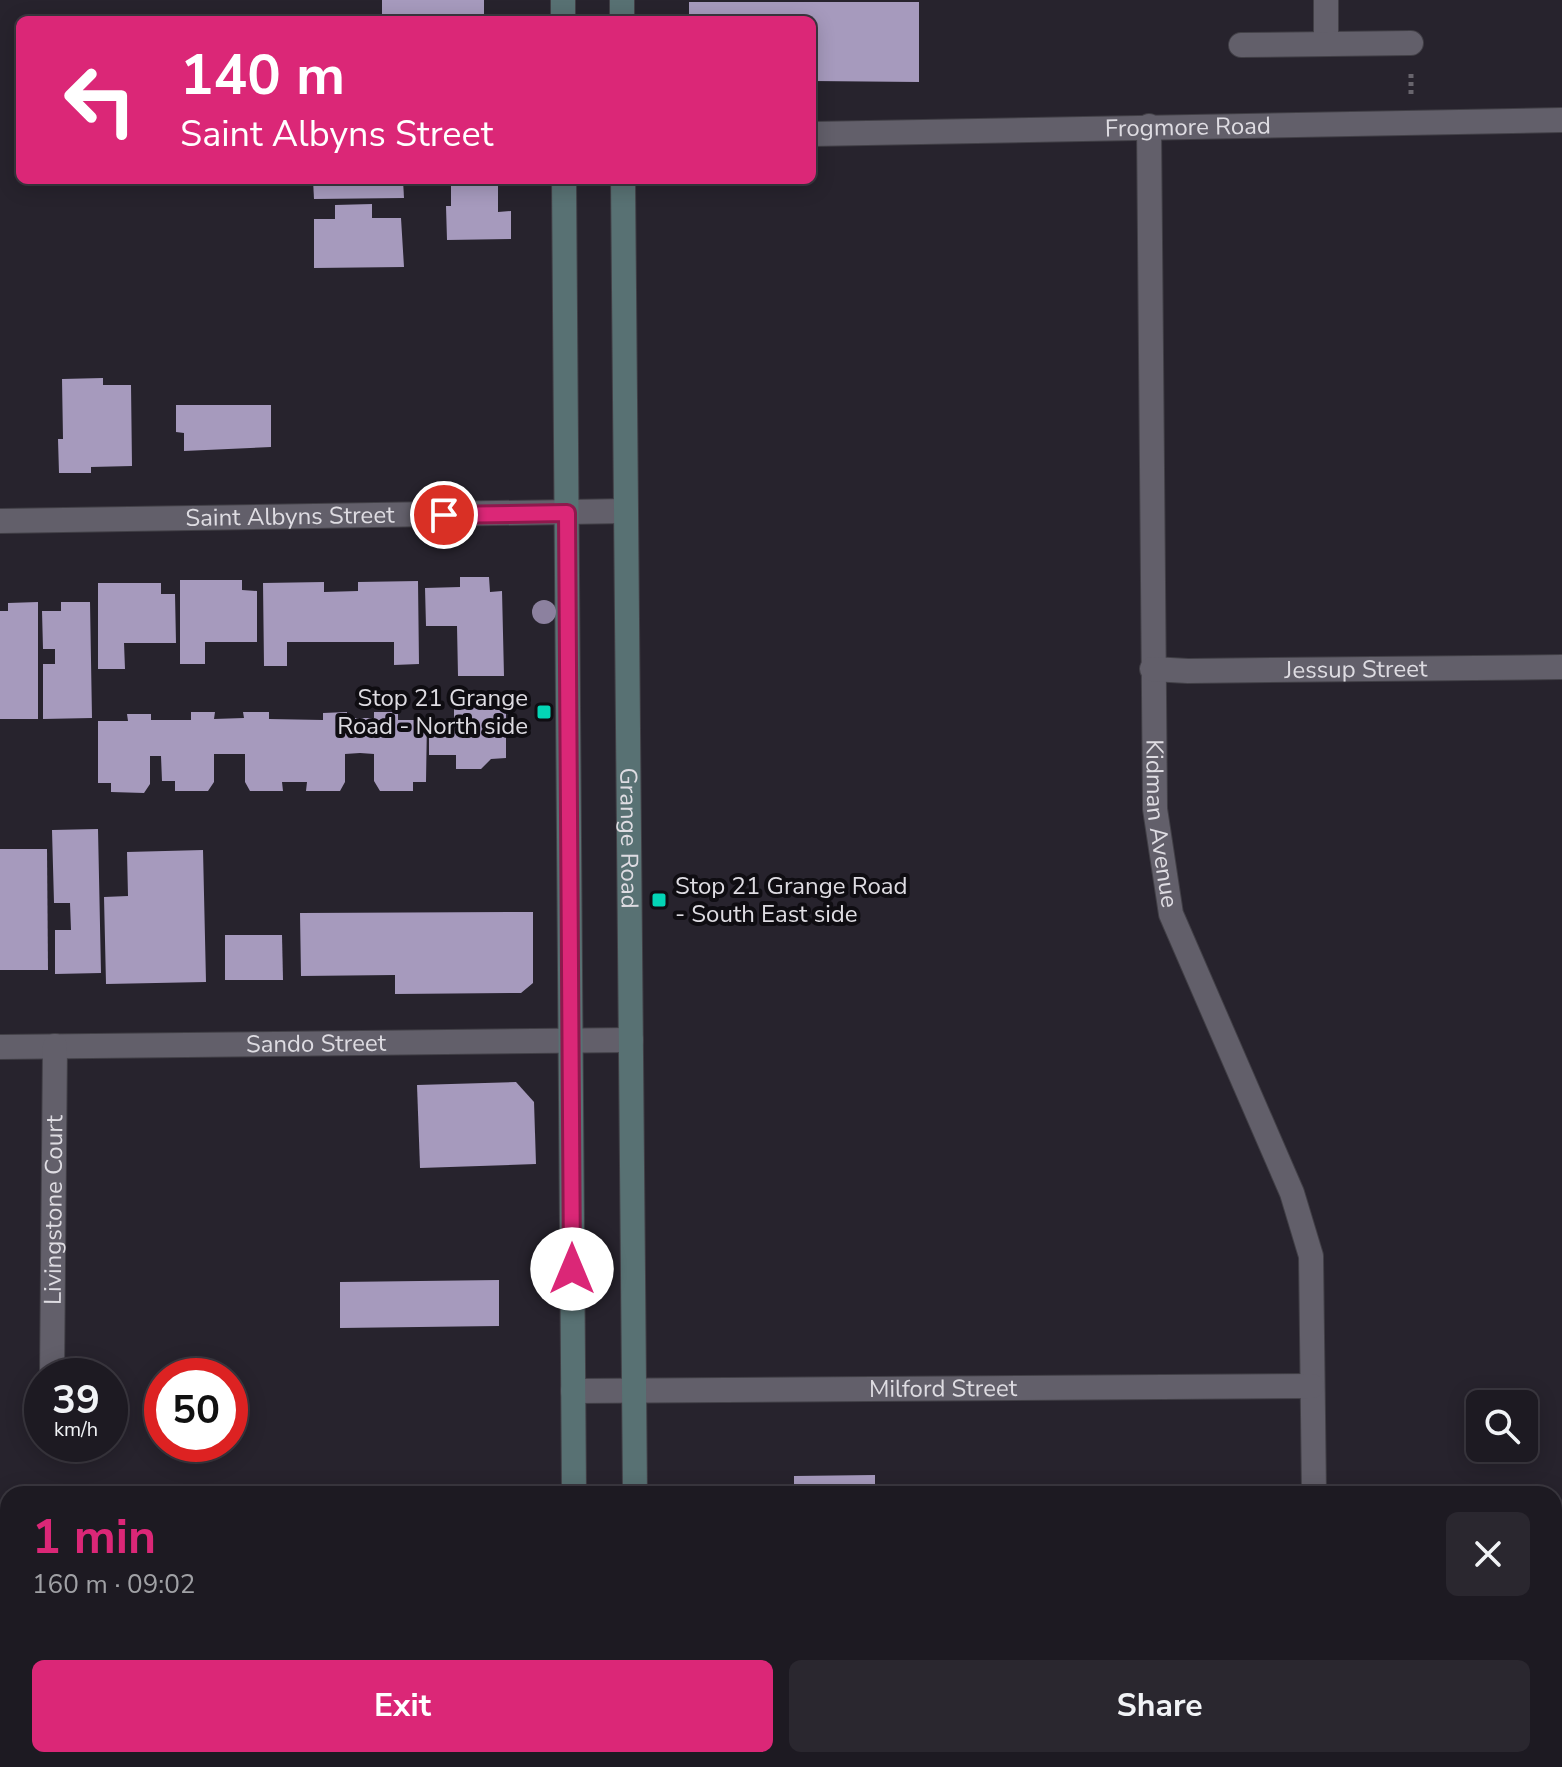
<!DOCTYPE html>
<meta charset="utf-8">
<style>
body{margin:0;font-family:"Nunito Sans",sans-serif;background:#2a272f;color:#f1f3f6;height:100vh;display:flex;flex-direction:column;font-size:30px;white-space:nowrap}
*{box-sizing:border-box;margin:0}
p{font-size:26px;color:#a0a1a5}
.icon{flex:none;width:44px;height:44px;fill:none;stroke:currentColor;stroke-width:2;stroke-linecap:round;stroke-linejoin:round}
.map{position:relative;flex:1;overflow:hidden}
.sheet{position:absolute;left:0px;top:1486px;width:1562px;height:282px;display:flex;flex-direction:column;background:#1d1a22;border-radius:24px 24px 0 0;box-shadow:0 4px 20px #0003,0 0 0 2px #3b3840}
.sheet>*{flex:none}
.hud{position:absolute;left:16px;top:16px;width:800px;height:168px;border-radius:12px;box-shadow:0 4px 20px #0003,0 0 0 2px #3b3840;background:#db2777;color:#fff;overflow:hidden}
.controls{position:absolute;left:1466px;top:1390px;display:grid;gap:16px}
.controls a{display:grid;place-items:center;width:72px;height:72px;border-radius:12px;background:#1d1a22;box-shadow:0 4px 20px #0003,0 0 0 2px #3b3840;font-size:40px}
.speed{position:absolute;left:24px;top:1358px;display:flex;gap:16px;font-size:40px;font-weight:700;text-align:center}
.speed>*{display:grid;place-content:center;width:104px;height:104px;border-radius:50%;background:#1d1a22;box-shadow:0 4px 20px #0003,0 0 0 2px #3b3840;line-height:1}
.speed small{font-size:20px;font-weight:400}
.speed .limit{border:12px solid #d22;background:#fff;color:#111}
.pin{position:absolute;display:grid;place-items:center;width:68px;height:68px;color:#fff;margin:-34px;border:4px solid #fff;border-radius:50%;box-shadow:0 2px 8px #0007}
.me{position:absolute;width:88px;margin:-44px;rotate:0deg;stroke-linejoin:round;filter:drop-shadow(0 0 6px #0008)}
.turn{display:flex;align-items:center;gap:28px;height:168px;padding:0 32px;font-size:36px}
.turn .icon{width:104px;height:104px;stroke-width:2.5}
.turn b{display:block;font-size:56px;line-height:68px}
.round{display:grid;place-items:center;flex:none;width:84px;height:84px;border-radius:12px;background:#2a272f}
.summary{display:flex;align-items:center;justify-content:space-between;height:136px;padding:0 32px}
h1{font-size:48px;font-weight:700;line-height:60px;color:#db2777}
.action{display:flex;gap:16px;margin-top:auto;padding:16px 32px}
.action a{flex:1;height:92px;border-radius:12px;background:#db2777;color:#fff;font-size:32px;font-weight:700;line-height:92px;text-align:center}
.action a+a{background:#2a272f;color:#f1f3f6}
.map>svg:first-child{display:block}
</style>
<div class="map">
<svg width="1562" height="1767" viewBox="0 0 1562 1767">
<rect width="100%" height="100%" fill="#27232d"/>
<g fill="#a69abd">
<rect x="382" y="0" width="102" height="20"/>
<path d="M689,2H919V82L812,81V20H689Z"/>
<path d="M313,180H403L404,198L314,199Z"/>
<path d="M451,180H498V212L511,211V239L447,240L446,206H451Z"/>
<path d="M372,204V218H401L404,267L314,268V219H335V205Z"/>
<path d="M103,378V385H131L132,466L91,467V473H59L58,439H63L62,379Z"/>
<path d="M176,405H271V447L184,451V433L176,432Z"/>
<path d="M460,577H489L490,592L502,591L504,676H458L457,626H426L425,588L460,587Z"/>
<path d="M180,580H242V590L257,591V642H205V664H180Z"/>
<path d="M418,581L419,664L394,665V642H287V666H264L263,583L324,582V592L358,591V582Z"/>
<path d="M98,583H161V594H175L176,643H124L125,669H98Z"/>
<path d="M38,602V719H0V611H8V603Z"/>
<path d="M61,602H90L92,718L43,719V664H55V649H43L42,611H61Z"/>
<path d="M454,692H479V701H506V758L491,759L481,769H456V755H429V719H454Z"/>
<path d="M191,712H215L214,719L244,718L243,712H269V719L323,720V713L347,712V718H374V712H398V720H427L426,782H413V791H380L374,781V754L360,753L345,754V782L340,791H306L307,782H282L283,791H250L245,782V754H214V782L208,791H175V781H162L161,756H150V784L144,793L111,792V783H98V721H128L127,714H151V720H191Z"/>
<path d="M98,829L101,973L55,974V930H71L70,903H54L52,830Z"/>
<path d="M0,849H47L48,970H0Z"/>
<path d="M203,850L206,982L106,984L104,897L128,896L127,852Z"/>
<path d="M533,912V983L521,993L395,994V975L301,976L300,913Z"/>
<path d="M225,935H282L283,980H225Z"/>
<path d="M516,1082L534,1102L536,1164L420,1168L417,1085Z"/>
<path d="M499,1280V1326L340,1328V1282Z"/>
<path d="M875,1475V1494H794V1476Z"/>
<path d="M6,1737L8,1760H31L39,1767H0V1743Z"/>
<path d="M748,1760H886V1767H742Z"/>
</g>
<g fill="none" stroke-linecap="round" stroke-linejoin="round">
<defs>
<g id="street">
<path d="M1326,0V44"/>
<path d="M1241,45L1411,43"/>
<path id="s1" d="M1149,126L1155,809L1171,914L1292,1193L1311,1256L1314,1494"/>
<path id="s2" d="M812,134L1562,120"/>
<path id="s3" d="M0,521L626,511"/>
<path id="s4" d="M1152,669L1188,671L1562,667"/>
<path id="s5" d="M0,1047L631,1040"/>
<path id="s6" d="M52,1376L55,1046"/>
<path id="s7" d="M573,1391L1312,1386"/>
<path d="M1554,1651H1562"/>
<path d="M1320,1760V1767"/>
</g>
<g id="secondary">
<path d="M563,0V20"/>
<path d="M622,0V20"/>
<path d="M564,180L574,1494"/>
<path id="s8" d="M623,180L635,1494"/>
<path d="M576,1760V1767"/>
<path d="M637,1760V1767"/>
</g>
</defs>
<use href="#street" stroke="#413f46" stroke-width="26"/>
<use href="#secondary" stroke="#413f46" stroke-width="26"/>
<path stroke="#68656d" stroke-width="5" stroke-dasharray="4 4" stroke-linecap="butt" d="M1411,94V72"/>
<use href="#street" stroke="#625f6a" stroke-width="24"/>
<use href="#secondary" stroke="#587173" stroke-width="24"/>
</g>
<circle fill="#8c819f" cx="544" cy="612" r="12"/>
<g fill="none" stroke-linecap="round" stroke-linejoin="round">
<defs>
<path id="route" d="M444,515L567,513L572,1269"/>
</defs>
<use href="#route" stroke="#8e194d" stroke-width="20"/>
<use href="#route" stroke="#db2777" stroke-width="14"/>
</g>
<g fill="#03d5b6" stroke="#0f0d12" stroke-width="3">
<rect x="536" y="704" width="16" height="16" rx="4"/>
<rect x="651" y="892" width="16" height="16" rx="4"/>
</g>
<g text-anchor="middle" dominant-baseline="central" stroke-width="8" stroke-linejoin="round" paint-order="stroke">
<g font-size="24" fill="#dedce2" stroke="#0f0d12">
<text stroke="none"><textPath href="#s2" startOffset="376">Frogmore Road</textPath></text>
<text stroke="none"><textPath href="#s3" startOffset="290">Saint Albyns Street</textPath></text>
<text stroke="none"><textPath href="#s4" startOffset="204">Jessup Street</textPath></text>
<text stroke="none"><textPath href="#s1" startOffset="698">Kidman Avenue</textPath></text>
<text stroke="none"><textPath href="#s8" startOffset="658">Grange Road</textPath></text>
<text stroke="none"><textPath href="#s5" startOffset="316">Sando Street</textPath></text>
<text stroke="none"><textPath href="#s6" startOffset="166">Livingstone Court</textPath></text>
<text stroke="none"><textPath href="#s7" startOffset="370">Milford Street</textPath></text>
</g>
<g font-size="24" fill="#dedce2" stroke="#0f0d12" text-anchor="end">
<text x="528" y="698">Stop 21 Grange<tspan x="528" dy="28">Road - North side</tspan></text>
<text x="675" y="886" text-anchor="start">Stop 21 Grange Road<tspan x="675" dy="28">- South East side</tspan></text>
</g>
</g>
</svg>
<div class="controls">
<a><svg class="icon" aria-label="search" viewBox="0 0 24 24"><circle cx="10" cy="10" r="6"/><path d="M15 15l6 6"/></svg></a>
</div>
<div class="speed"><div>39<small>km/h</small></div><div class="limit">50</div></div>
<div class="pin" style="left:444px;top:515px;background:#d93025"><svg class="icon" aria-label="arrive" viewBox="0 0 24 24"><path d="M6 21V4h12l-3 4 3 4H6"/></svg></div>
<svg class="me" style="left:572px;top:1269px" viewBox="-20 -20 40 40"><circle r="19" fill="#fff"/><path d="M0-13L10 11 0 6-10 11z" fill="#db2777"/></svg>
<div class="hud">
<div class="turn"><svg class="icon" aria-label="left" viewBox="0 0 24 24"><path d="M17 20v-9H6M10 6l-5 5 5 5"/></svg><div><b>140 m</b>Saint Albyns Street</div></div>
</div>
<section class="sheet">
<div class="summary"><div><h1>1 min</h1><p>160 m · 09:02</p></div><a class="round"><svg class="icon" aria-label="close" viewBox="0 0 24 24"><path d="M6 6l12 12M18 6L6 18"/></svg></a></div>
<div class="action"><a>Exit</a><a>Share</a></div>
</section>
</div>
